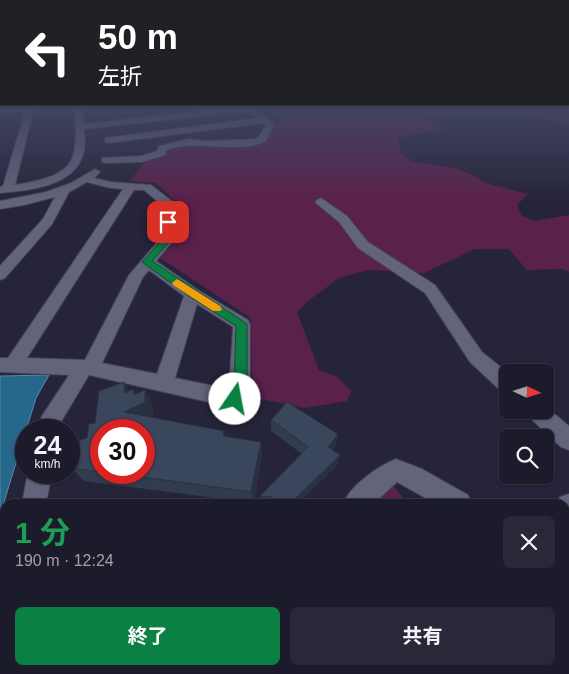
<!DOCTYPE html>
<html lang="ja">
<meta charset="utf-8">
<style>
body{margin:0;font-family:Arial,"Noto Sans JP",sans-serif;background:#292838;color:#f1f3f6;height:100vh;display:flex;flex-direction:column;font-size:19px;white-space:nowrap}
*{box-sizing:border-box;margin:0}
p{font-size:16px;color:#a0a1a9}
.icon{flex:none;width:28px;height:28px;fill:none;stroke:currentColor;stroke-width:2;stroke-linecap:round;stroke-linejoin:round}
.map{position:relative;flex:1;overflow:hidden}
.details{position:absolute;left:0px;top:499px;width:570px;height:176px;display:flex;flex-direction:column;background:#1c1b2c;border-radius:15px 15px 0 0;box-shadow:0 1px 4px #0004,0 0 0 1px #3a3948}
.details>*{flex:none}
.guide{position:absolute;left:0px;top:0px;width:570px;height:105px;box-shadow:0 1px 4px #0004,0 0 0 1px #3a3948;background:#202124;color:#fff;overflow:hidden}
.needle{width:32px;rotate:94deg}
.controls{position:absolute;left:499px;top:364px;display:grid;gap:10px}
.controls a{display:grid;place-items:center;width:55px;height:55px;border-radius:8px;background:#1c1b2c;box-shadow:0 1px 4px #0004,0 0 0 1px #3a3948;font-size:25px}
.speed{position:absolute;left:15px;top:419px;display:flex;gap:10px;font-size:25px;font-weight:700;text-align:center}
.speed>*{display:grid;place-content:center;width:65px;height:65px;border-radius:50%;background:#1c1b2c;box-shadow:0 1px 4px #0004,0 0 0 1px #3a3948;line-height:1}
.speed small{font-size:12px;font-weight:400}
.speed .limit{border:8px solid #d22;background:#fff;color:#111}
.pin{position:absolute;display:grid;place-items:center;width:42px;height:42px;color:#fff;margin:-21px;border-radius:10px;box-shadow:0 2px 8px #0006}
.me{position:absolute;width:55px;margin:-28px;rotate:12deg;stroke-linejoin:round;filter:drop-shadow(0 0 4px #0008)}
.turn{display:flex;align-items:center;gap:18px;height:105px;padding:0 15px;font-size:22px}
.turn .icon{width:65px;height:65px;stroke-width:2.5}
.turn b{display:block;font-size:35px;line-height:42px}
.round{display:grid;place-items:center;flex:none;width:52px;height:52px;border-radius:8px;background:#292838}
.overview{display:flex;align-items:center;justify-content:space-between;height:85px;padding:0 15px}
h1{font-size:30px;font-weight:700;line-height:38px;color:#1e9e55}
.button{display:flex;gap:10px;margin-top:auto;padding:10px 15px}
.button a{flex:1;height:58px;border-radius:8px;background:#0b8043;color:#fff;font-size:20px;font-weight:700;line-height:58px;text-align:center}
.button a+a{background:#292838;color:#f1f3f6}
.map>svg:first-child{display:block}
</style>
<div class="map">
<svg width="569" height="674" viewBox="0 0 569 674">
<rect width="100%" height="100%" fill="#26243a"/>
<g fill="#5a214c">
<path d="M278,108H569V122L491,112L420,116L444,129L397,138L401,153L412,161L455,168L475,176L483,182L528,194L517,205L521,215L534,221L569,215V272L563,269L527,270L509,249H475L424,273L368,270L339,278L307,302L297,312L319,370L336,376L351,391L347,401L305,408L255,398L252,386L251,318L160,258L178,237V204L156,183L130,181L146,160L168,153L170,148L196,143L204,146L220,144H262L275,124L280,123L289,115Z"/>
<path d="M390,482L408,504H368Z"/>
</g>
<path fill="#26688b" stroke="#5b89a6" d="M49,375L36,398L0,515V376Z"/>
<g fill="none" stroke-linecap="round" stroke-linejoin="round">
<defs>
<g id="minor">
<path d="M17,108H42L33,111L15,185C33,182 65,177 72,158C78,142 75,124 75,108H83L84,124L208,110L254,108L274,124L266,141C239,155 197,139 167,150L165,155L142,162L106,163L102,162V158L141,156L157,151L159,146L189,139L206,141L255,139L259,137L266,125L263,123L108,143L105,142V138L258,118L249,111L84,129C85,139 86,151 81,160C69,187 25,191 0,193V187L3,186L25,112L0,114V110Z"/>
<path d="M95,169L100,172L94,178L111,182L151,185L173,202L175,205V239L156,261L198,290L248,320L250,324V387L242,405L235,408L89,375L59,425V430H37L42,416L69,375L0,372V358H8L123,189L111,188L87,182L69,192L52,224L5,278L0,280V266L43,219L55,197L24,205L0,209V201L46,192L71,183ZM134,190H144L163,206L161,238L129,275L85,360L27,358ZM149,270L184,296L157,374L102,363L143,277ZM197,304L233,327L229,389L175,378Z"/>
<path d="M321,198L347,216L368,242L435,285L482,352L508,373V393L501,391L470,362L425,293L358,248L339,222L317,204L315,202L317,200Z"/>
<path d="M545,406L569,426V450L561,447L528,416L525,410H545Z"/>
<path d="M396,459L422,469L468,495L471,504H436L397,482L373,504H343C350,486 378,466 396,459Z"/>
<path d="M28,472H52L46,504H22Z"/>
<path d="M569,494V520L565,521V504H555L560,497Z"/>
<path d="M565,534L569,535V564L565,563Z"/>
<path d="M137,670H173L171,674H135Z"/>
<path d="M404,670H438L436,674H402Z"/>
</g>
</defs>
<use href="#minor" stroke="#434154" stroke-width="2"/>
<use href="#minor" fill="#64637c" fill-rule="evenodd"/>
</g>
<g fill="#323c4f" fill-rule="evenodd">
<path d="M145,390L153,406V417L151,418L224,431L225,437L261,442L262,456L254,503L84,481L71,468L78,453L87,438L95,423L129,391L136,394ZM101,430L144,472H101Z"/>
<path d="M271,420L338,434L336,445L332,450L340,455L337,465L298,504H261L260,496L302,454L271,431Z"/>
</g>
<g fill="#293140">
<path d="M124,382L133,398L134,395L133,389L141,404L145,390L153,406V417L133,427L124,412L125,393Z"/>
<path d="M338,434L336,445L326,458L328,447Z"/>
<path d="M261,442L262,456L254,503L251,492Z"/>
<path d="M340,455L337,465L298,504H290Z"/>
<path d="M98,670H114L100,674H85Z"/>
</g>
<g fill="#3a465c" stroke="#293140">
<path d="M124,382L125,393L133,389L134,395L145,390V402L124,412L224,431L223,436L261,442L251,492L106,472H144V430H101V472L71,468V454L78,453L80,440L87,438L89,424L95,423L99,391Z"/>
<path d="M287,402L338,434L328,447L340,455L290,504H265L271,497L260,496L308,447L271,420Z"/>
<path d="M5,591V670H98L85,674H0V607Z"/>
</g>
<linearGradient id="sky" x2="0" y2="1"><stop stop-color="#151420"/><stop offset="0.53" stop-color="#414560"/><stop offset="1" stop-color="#414560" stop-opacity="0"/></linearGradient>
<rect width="569" height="202" fill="url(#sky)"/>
<path fill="#0b8043" stroke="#07532c" d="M168,219L172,222V239L152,261L247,324V387L240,403L235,404L231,403L229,399L234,387L236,326L189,296L142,262L163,239L164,222Z"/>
<path fill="#f59e0b" d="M177,279L220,306L222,309L220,311H213L173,285L172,283Z"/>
</svg>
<div class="controls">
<a><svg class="needle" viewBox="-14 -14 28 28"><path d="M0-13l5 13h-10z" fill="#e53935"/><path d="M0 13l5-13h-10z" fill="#a0a1a9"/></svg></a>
<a><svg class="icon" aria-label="search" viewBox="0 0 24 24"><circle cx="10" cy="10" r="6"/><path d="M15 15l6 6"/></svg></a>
</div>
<div class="speed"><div>24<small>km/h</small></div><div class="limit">30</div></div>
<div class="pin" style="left:168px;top:222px;background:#d93025"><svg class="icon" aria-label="arrive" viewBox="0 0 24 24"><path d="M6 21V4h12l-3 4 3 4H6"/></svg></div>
<svg class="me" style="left:235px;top:399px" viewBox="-20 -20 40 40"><circle r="19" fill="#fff"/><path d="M0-13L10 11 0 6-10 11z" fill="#0b8043"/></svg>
<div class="guide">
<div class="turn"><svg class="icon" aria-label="left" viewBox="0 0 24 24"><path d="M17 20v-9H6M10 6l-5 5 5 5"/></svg><div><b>50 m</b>左折</div></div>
</div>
<section class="details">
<div class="overview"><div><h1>1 分</h1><p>190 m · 12:24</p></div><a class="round"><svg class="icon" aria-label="close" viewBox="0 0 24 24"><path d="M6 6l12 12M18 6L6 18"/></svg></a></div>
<div class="button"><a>終了</a><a>共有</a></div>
</section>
</div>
